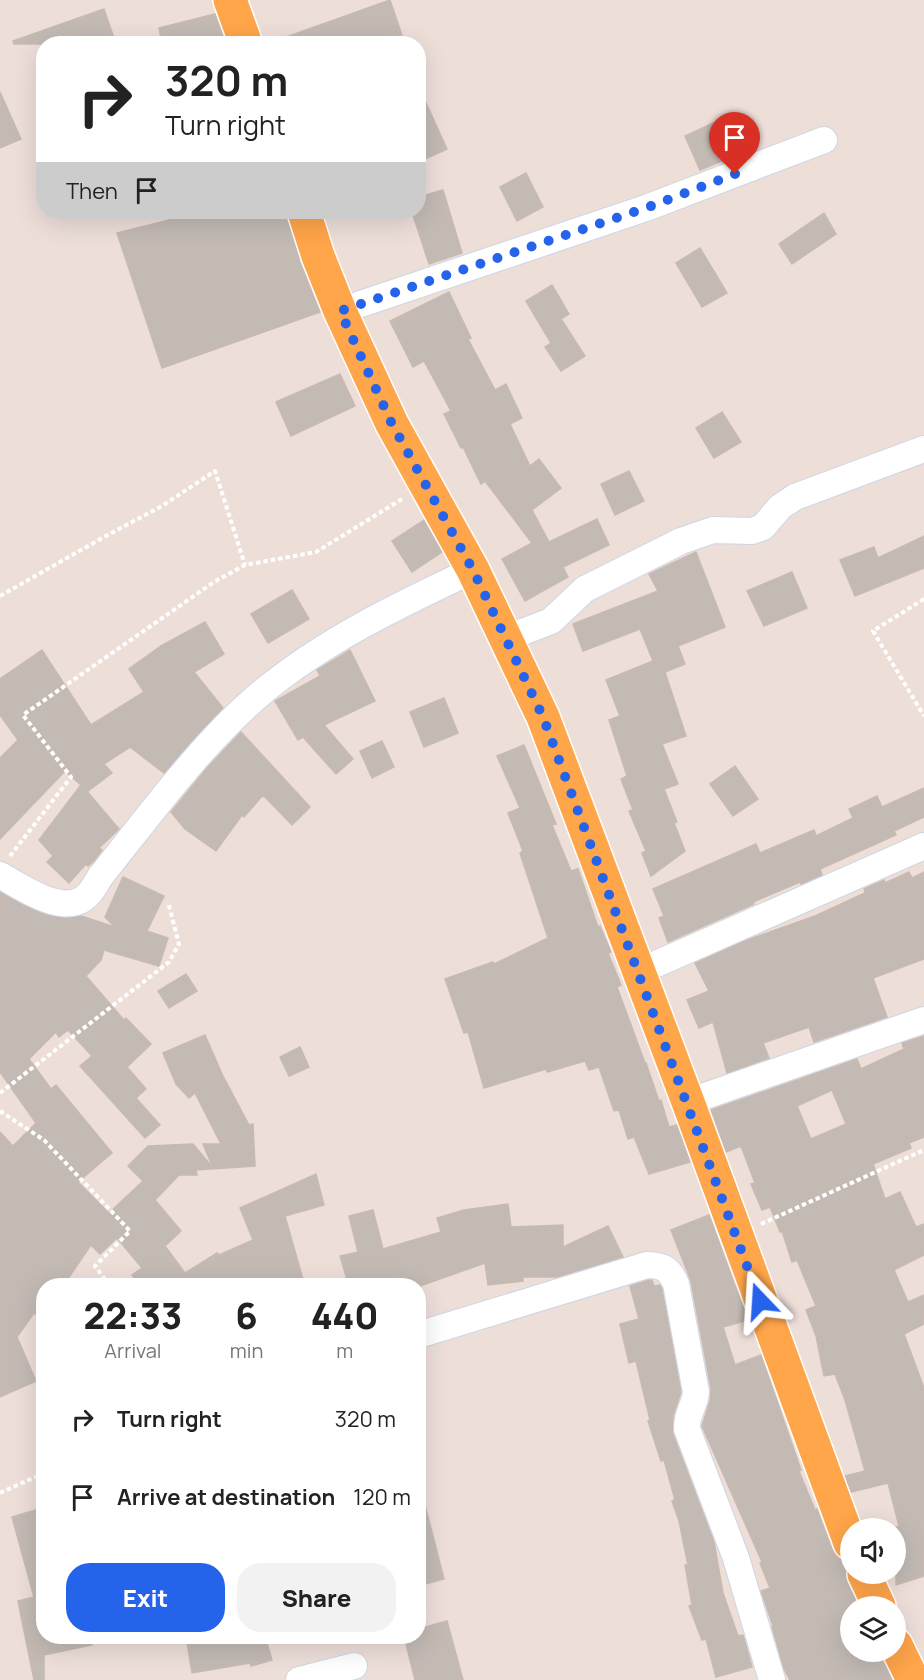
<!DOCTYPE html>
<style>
body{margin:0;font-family:Manrope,sans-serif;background:#f2f2f2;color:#222;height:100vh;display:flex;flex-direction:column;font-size:22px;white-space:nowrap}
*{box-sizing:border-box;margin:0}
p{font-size:20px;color:#767676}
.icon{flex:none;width:33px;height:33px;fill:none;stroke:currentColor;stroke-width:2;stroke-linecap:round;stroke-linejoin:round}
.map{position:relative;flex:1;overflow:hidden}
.panel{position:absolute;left:36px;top:1278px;width:390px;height:366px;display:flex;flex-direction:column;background:#fff;border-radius:24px;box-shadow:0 6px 24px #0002}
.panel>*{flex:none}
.banner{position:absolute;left:36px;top:36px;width:390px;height:183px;border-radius:24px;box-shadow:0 6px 24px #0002;background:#fff;color:#222;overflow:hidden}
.tools{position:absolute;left:840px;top:1518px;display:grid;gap:12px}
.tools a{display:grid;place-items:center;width:66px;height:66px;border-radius:50%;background:#fff;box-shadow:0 6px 24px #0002;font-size:30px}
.pin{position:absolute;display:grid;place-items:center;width:51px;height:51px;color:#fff;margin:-62px -26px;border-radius:50% 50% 50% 0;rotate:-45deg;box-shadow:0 0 6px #0007}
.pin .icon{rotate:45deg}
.me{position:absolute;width:66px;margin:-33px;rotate:340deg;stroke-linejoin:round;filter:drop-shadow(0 0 4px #0008)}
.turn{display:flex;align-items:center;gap:21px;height:126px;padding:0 30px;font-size:27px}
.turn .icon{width:78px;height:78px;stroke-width:2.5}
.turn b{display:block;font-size:42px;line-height:51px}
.then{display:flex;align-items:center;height:57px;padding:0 30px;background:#0003;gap:12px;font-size:22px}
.eta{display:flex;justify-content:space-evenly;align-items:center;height:102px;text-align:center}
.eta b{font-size:36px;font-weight:800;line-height:42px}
.action{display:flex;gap:12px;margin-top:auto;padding:12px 30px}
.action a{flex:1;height:69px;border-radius:24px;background:#2563eb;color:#fff;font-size:24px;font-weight:800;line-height:69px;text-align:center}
.action a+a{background:#f2f2f2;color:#222}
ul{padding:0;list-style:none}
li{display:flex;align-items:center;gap:18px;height:78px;padding:0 30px}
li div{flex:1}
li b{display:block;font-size:22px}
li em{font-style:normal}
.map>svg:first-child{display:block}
</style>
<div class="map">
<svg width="924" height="1680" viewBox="0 0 924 1680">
<rect width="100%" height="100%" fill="#edded8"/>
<g fill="#c3bab4" stroke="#c8bab2" stroke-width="1.5" fill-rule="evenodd">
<path d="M390,0L405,44H275V41Z"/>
<path d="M104,9L114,38L98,44H14L13,41Z"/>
<path d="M215,14L226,44H162L159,28Z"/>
<path d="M418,85L447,149L418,162Z"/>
<path d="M0,92L21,139L0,148Z"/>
<path d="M713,123L729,158L700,170L685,136Z"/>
<path d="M526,173L543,207L517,221L500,187Z"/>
<path d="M443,190L462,253L429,264L412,212H418V197Z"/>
<path d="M201,212H286L300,262L320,312L162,368L117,233Z"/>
<path d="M824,213L836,234L792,264L779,244Z"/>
<path d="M700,248L727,293L702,307L676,263Z"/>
<path d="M552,285L569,314L561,319L585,356L561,371L545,347L551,343L526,301Z"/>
<path d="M449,292L471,338L468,339L495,390L506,384L522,418L510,424L530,466L539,459L561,488L532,510L549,542L597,519L609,545L563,567L568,577L525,601L502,559L532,543L485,481L481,484L463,447L461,448L444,414L451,411L424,361L413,367L390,321Z"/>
<path d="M340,374L355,406L291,436L276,402Z"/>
<path d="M722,412L741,442L714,458L696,428Z"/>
<path d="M629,471L644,501L615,515L601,484Z"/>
<path d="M424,520L442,552L412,572L392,541Z"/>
<path d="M924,536V568L855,596L840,560L874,547L878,558Z"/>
<path d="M696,552L725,627L678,646L685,664L665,672L686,736L662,744L678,784L664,789L677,822L674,823L685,851L651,876L642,853L646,851L629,811L633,810L621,779L627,776L609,720L620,716L606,680L653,661L640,629L583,651L573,624L658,591L649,574Z"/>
<path d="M792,572L807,608L764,626L747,591Z"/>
<path d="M292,590L309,619L268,643L251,614Z"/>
<path d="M205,622L224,654L194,672L223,708L164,773L130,747L104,764L112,773L88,791L85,789L119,829L99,848L102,850L94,861L88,866L86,864L69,883L47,862L53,856L39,840L81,785L65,771L0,839V758L18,740L0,715V679L42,650L91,725L144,692L129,669L161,646Z"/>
<path d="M350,650L375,701L324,725L353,759L336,774L303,737L298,740L275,701L320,676L317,670Z"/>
<path d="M444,698L458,733L424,747L410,712Z"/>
<path d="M241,732L310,807L292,825L265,797L262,796L244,817L242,815L216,851L185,829L171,812L207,768Z"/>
<path d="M382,741L394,767L372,778L360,751Z"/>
<path d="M524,745L556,824L552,825L571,871L578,869L598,927L600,926L611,952L608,953L621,985L617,987L645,1063H646L659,1101L661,1100L669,1127L677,1125L690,1162L649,1174L634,1137L628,1139L619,1110L614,1111L599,1067L589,1070L585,1061L547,1072L546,1069L484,1088L468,1032L464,1033L445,979L493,962L494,964L548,938L520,853L523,851L508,813L520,808L497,756Z"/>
<path d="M735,766L758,799L733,816L710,784Z"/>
<path d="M924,788V817L894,831L896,835L820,869L822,875L801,884L800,882L753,902L754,904L668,942L659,918L664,916L653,889L756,844L760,853L814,830L816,836L853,818L849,809L877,796L882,807Z"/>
<path d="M909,872L912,878L924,872V959L873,978L887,1017L814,1042L809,1027L763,1043L769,1058L727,1073L713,1022L699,1028L687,1000L709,991L695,963L747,940L815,916L865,893L864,889L884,880L885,883Z"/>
<path d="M123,877L164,896L147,931L168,938L159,966L104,950L101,960L86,976L124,1020L126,1018L151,1044L127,1067L146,1089L136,1098L160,1125L145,1138L80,1066L92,1056L68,1030L59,1037L56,1032L29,1059L51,1089L56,1085L112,1153L78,1182L109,1213L143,1181L128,1166L148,1146L193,1144L213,1168L203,1144H221L195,1093L189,1098L176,1084L163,1053L205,1035L222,1074L249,1125L253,1124L255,1166L196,1170L197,1175H179L155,1200L181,1231L165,1246L185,1273L217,1253L219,1255L253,1240L240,1208L316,1174L324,1205L285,1216L304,1283L293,1286H140L132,1275L142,1268L117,1238L100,1254L91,1245L63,1286H44V1320L34,1313L17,1337L36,1381L0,1397V1132L13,1146L36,1123L0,1072V892L23,905L47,915L64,918L81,916L115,927L105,917Z"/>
<path d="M186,974L197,991L169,1008L158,991Z"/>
<path d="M924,1036V1137L909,1143L911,1148L873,1164L885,1199L900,1192L916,1227L924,1224V1255L894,1270L908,1302L924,1295V1324L904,1334L924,1388V1576L896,1585V1527L899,1526L888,1483L851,1492L845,1476L865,1471L845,1400L835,1374L824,1376L816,1336L806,1310L816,1306L797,1260L792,1262L782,1231L780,1232L770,1207L762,1210L751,1184L755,1183L741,1146L726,1152L711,1110L857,1059L861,1069L904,1049L902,1043ZM832,1090L846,1124L811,1139L797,1106Z"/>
<path d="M300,1047L309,1067L289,1076L280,1057Z"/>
<path d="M508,1204L511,1227L563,1225V1247L608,1226L623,1257L557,1277H523V1281L488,1285L485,1263L420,1286H349L340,1256L358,1252L349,1216L373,1210L383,1249L441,1232L437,1218L464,1210Z"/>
<path d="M709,1215L748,1320L723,1327L735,1365L761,1355L801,1470L799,1471L815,1510L817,1509L832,1549L838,1557L842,1559L841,1561L846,1571L847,1582L859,1606H850V1652H879L892,1680H790L784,1669L772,1627L773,1626L761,1591L770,1588L760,1563L762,1562L702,1426L710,1401L711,1389L691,1281L671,1230Z"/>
<path d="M649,1280H652L654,1286L660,1285L662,1289L681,1392L673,1416V1434L714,1542L723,1593L738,1636L743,1635L752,1667L716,1677L706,1639L702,1640L689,1606L692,1605L685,1565H688L679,1521L672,1501L675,1500L664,1460L661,1461L648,1421L650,1420L636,1361L629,1363L620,1324L639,1319L630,1286Z"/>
<path d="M425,1505L444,1579L418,1586V1506Z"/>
<path d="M39,1509L44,1525V1636H91L92,1645L44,1655V1680H34L18,1601L34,1597L12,1517Z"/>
<path d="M447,1621L463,1680H415L404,1636H418V1629Z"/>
<path d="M186,1636H265L272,1660L251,1666L250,1663L192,1673Z"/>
</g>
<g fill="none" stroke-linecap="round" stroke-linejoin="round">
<defs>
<g id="minor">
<path d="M340,311L646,208L824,140"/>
<path d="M505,639L551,621L585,589L681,541L713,530L752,531L763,527L780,507L795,497L924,449"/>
<path d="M0,875C21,887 60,914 83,899C91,894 95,885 100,877C149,816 200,745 260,694C323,641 399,605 473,570"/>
<path d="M638,972L924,846"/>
<path d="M688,1102L924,1020"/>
<path d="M418,1335L647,1265C664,1265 670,1270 676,1284L696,1392C695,1406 686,1414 687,1429L736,1558L772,1680"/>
<path d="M299,1680L354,1666"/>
</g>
<g id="major">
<path d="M230,0L246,44"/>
<path d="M304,212L318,256L340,311L392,424L473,570L543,717L688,1102L850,1543"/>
<path d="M864,1574L879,1606"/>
<path d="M896,1645L913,1680"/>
</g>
</defs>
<use href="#minor" stroke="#cdd7e3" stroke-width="28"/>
<use href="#major" stroke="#fff" stroke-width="36"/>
<g stroke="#fff" stroke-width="4" stroke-dasharray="4.5 3" stroke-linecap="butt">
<path d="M0,596L104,537L162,506L215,471L245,565"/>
<path d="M924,599L873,631L924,716"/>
<path d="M10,856L71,777L23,715L214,582L245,565L316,552L402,499"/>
<path d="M0,1093L169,962L179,944L168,902"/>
<path d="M0,1111L44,1140L130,1231L95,1266L110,1286"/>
<path d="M761,1224L924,1150"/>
<path d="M0,1493L44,1473"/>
</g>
<use href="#minor" stroke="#fff" stroke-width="26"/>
<use href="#major" stroke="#ffa54a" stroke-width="33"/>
</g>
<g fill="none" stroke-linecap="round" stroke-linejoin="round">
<path stroke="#2563eb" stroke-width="10" stroke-dasharray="0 18" d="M735,174L646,208L340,311L392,424L473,570L543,717L760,1301"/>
</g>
</svg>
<div class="tools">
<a><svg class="icon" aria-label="sound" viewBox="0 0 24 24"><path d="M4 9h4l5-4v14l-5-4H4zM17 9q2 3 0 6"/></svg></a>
<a><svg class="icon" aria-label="layers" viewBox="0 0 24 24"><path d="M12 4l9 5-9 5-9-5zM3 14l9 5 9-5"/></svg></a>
</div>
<div class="pin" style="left:735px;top:174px;background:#d93025"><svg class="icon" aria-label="arrive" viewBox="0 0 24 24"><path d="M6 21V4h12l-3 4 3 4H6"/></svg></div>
<svg class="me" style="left:760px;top:1301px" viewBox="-20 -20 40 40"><path d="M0-17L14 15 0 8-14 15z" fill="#2563eb" stroke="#fff" stroke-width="4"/></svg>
<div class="banner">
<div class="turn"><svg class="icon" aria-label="right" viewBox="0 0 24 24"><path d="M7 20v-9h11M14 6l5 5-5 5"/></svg><div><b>320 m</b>Turn right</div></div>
<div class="then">Then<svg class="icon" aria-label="arrive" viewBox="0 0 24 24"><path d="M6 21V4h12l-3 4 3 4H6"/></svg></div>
</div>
<section class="panel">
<div class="eta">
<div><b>22:33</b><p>Arrival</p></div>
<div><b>6</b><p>min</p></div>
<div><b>440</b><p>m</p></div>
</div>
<ul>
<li><svg class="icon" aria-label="right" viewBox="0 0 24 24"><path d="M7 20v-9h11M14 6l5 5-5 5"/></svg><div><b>Turn right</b></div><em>320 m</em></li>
<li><svg class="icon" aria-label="arrive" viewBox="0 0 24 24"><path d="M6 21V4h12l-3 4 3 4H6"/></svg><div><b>Arrive at destination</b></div><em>120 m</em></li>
</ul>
<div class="action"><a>Exit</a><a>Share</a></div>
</section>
</div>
